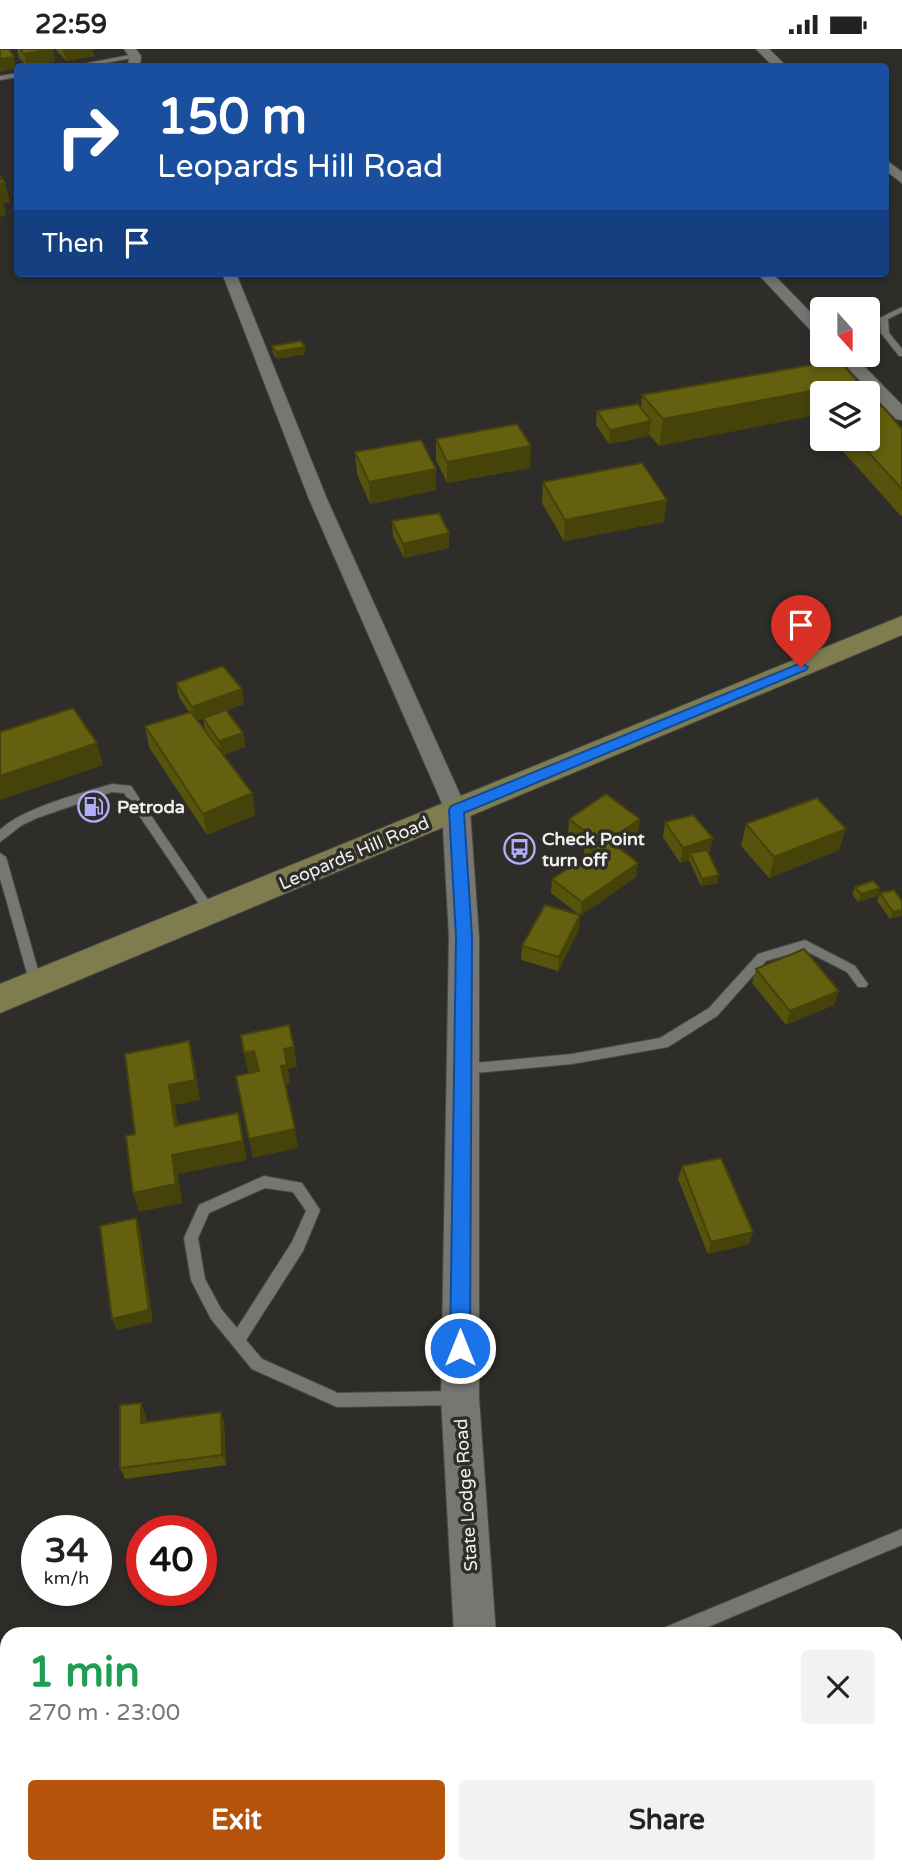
<!DOCTYPE html>
<meta charset="utf-8">
<style>
body{margin:0;font-family:"Varela Round",sans-serif;background:#f2f2f2;color:#222;height:100vh;display:flex;flex-direction:column;font-size:26px;white-space:nowrap}
*{box-sizing:border-box;margin:0}
p{font-size:23px;color:#767676}
.icon{flex:none;width:38px;height:38px;fill:none;stroke:currentColor;stroke-width:2;stroke-linecap:round;stroke-linejoin:round}
.map{position:relative;flex:1;overflow:hidden}
.sheet{position:absolute;left:0px;top:1578px;width:903px;height:247px;display:flex;flex-direction:column;background:#fff;border-radius:21px 21px 0 0;box-shadow:0 4px 10px #0003}
.sheet>*{flex:none}
.banner{position:absolute;left:14px;top:14px;width:875px;height:214px;border-radius:7px;box-shadow:0 4px 10px #0003;background:#1a4fa0;color:#fff;overflow:hidden}
.needle{width:46px;rotate:159deg}
.buttons{position:absolute;left:810px;top:248px;display:grid;gap:14px}
.buttons a{display:grid;place-items:center;width:70px;height:70px;border-radius:7px;background:#fff;box-shadow:0 4px 10px #0003;font-size:35px}
.speed{position:absolute;left:21px;top:1466px;display:flex;gap:14px;font-size:35px;font-weight:700;text-align:center}
.speed>*{display:grid;place-content:center;width:91px;height:91px;border-radius:50%;background:#fff;box-shadow:0 4px 10px #0003;line-height:1}
.speed small{font-size:18px;font-weight:400}
.speed .limit{border:10px solid #d22;background:#fff;color:#111}
.pin{position:absolute;display:grid;place-items:center;width:60px;height:60px;color:#fff;margin:-72px -30px;border-radius:50% 50% 50% 0;rotate:-45deg;box-shadow:0 0 7px #0007}
.pin .icon{rotate:45deg}
.me{position:absolute;width:77px;margin:-38px;rotate:0deg;stroke-linejoin:round;filter:drop-shadow(0 0 5px #0008)}
.turn{display:flex;align-items:center;gap:24px;height:147px;padding:0 28px;font-size:32px}
.turn .icon{width:91px;height:91px;stroke-width:2.5}
.turn b{display:block;font-size:49px;line-height:60px}
.then{display:flex;align-items:center;height:66px;padding:0 28px;background:#0003;gap:14px;font-size:26px}
.round{display:grid;place-items:center;flex:none;width:74px;height:74px;border-radius:7px;background:#f2f2f2}
.head{display:flex;align-items:center;justify-content:space-between;height:119px;padding:0 28px}
h1{font-size:42px;font-weight:700;line-height:52px;color:#1e9e55}
.cta{display:flex;gap:14px;margin-top:auto;padding:14px 28px}
.cta a{flex:1;height:80px;border-radius:7px;background:#b45309;color:#fff;font-size:28px;font-weight:700;line-height:80px;text-align:center}
.cta a+a{background:#f2f2f2;color:#222}
.status{display:flex;justify-content:space-between;align-items:center;height:49px;padding:0 35px;background:#fff;direction:ltr}
.status svg{height:19px;fill:currentColor}
.map>svg:first-child{display:block}
</style>
<div class="status"><b>22:59</b><svg viewBox="0 0 49 12"><path d="M0 12V9h3v3zM5 12V6h3v6zM10 12V3h3v9zM15 12V0h3v12zM26 1h20v11H26zM47 4h2v5h-2z"/></svg></div>
<div class="map">
<svg width="902" height="1824" viewBox="0 0 902 1824">
<rect width="100%" height="100%" fill="#2e2d2a"/>
<g fill="none" stroke-linecap="round" stroke-linejoin="round">
<defs>
<g id="service">
<path d="M135,5L137,8L84,18H67Z"/>
<path d="M18,24V28L0,31V27Z"/>
<path d="M902,258V263L888,270L889,284L902,300V307H899L881,284L880,269Z"/>
<path d="M112,735L131,737L215,861L217,864L215,867H207L124,744L112,743L37,769L22,776L0,793V781C22,759 82,744 112,735Z"/>
<path d="M0,804L6,808L42,935L40,938H32L30,935L0,829Z"/>
<path d="M805,891L855,917L868,935L866,938H858L847,923L804,901L766,912L717,967L668,998L572,1015L464,1025L459,1024L457,1020L459,1016L464,1015L572,1005L660,989L709,959L758,905Z"/>
<path d="M264,1127L302,1134L320,1161L303,1202L246,1291L262,1310L338,1344L456,1342L461,1344L464,1349L461,1354L456,1356L337,1358L252,1320L211,1270L191,1231L184,1189L199,1156ZM265,1139L293,1143L306,1162L292,1193L237,1279L221,1260L205,1230L198,1189L209,1164Z"/>
<path d="M902,1480V1496L689,1586H659L661,1580Z"/>
<path d="M896,1814H902V1824H884L886,1818H896Z"/>
<path d="M682,1818H809L811,1824H684Z"/>
</g>
<g id="minor">
<path d="M124,0H136L141,7L140,18H128L129,7Z"/>
<path d="M756,0H769L787,18H774Z"/>
<path d="M886,111L902,123V134L886,122Z"/>
<path d="M222,224H236L327,450L467,761L464,767H448L445,761L309,450Z"/>
<path d="M757,224H772L822,275V289L816,287Z"/>
<path d="M836,306H853L902,356V371L896,370Z"/>
</g>
<g id="tertiary">
<path d="M456,751L466,754L470,761L479,888V1349L496,1586H454L441,1349L449,888L442,761L446,754Z"/>
<rect x="458" y="1818" width="46" height="6"/>
</g>
<path id="secondary" d="M902,567V586L0,964V935Z"/>
</defs>
<use href="#service" stroke="#4a4a47" stroke-width="2"/>
<use href="#minor" stroke="#4a4a47" stroke-width="2"/>
<use href="#tertiary" stroke="#4a4a47" stroke-width="2"/>
<use href="#secondary" stroke="#4a4a47" stroke-width="2"/>
<use href="#service" fill="#767672" fill-rule="evenodd"/>
<use href="#minor" fill="#767672" fill-rule="evenodd"/>
<use href="#tertiary" fill="#767672" fill-rule="evenodd"/>
<use href="#secondary" fill="#7f7d50" fill-rule="evenodd"/>
</g>
<g fill="#56530d" fill-rule="evenodd">
<path d="M17,0H53L55,12L27,17L19,9Z"/>
<path d="M56,0H92L94,7L66,12L57,2Z"/>
<path d="M272,297L305,305L277,310L273,304Z"/>
<path d="M858,333L855,345H822L659,397L649,385V387L609,395L596,376L597,362L641,359L642,346Z"/>
<path d="M902,380V467H901L832,390H868Z"/>
<path d="M436,390L530,419L447,434L436,411Z"/>
<path d="M355,403L436,420V441L370,455L357,425Z"/>
<path d="M543,433L664,473L564,492L542,454Z"/>
<path d="M392,472L449,484V499L404,509L393,487Z"/>
<path d="M176,634L244,655L227,661L243,684L245,698L223,706L252,744L255,766L207,786L149,698L145,677L189,663L179,648ZM203,670L205,681L197,671Z"/>
<path d="M569,770L638,784L618,798L638,814L636,828L580,867L579,880L558,922L521,911L522,897L578,865L551,844L552,830L583,809L585,797L568,785Z"/>
<path d="M665,773L710,803L708,804L717,834L701,837L689,811L680,814L663,788Z"/>
<path d="M746,775L839,801L769,829L741,797Z"/>
<path d="M855,838L880,839L877,847L858,853L852,845Z"/>
<path d="M880,844L902,852L890,870L877,852Z"/>
<path d="M756,920L834,956L786,976L752,934Z"/>
<path d="M682,1117L749,1195L708,1205L678,1130Z"/>
<path d="M221,1363L224,1374L226,1416L125,1430L120,1419L145,1365L146,1374Z"/>
</g>
<g fill="#46430a">
<path d="M53,0L55,12L27,17L24,5Z"/>
<path d="M63,0H92L94,7L66,12Z"/>
<path d="M14,8L16,20L0,23V10Z"/>
<path d="M5,134L10,153L3,155L6,166L0,168V135Z"/>
<path d="M305,298V305L277,310L276,303Z"/>
<path d="M858,333L855,345H822V365L659,397L663,370Z"/>
<path d="M651,372L649,387L609,395L610,381Z"/>
<path d="M531,397L530,419L447,434V413Z"/>
<path d="M436,420V441L370,455L369,433Z"/>
<path d="M667,451L664,473L564,492L565,471Z"/>
<path d="M449,484V499L404,509L403,495Z"/>
<path d="M242,640L244,655L195,672L192,658Z"/>
<path d="M243,684L245,698L221,707L219,692Z"/>
<path d="M97,694L103,716L0,751V727Z"/>
<path d="M252,744L255,766L207,786L203,765Z"/>
<path d="M640,770L638,784L607,806L609,791Z"/>
<path d="M846,780L839,801L769,829L774,808Z"/>
<path d="M713,789L710,803L692,809L690,804L689,811L680,814L683,799Z"/>
<path d="M638,814L636,828L580,867L579,880L558,922L559,908L580,866L582,853Z"/>
<path d="M719,826L717,834L701,837L702,830Z"/>
<path d="M880,839L877,847L858,853L861,845Z"/>
<path d="M902,861V867L890,870L893,863Z"/>
<path d="M839,942L834,956L786,976L790,962Z"/>
<path d="M189,992L194,1012L200,1051L175,1056L181,1097L175,1077L169,1036Z"/>
<path d="M294,998L297,1018L288,1020L290,1035L284,1037L281,1017L284,1000Z"/>
<path d="M254,1002L258,1022L248,1023L244,1004Z"/>
<path d="M238,1064L247,1111L178,1125L182,1154L139,1163L133,1144L172,1106Z"/>
<path d="M295,1080L298,1099L253,1109L249,1090Z"/>
<path d="M136,1169L140,1181L153,1273L117,1281L112,1270Z"/>
<path d="M753,1183L749,1195L708,1205L711,1193Z"/>
<path d="M141,1354L145,1365L146,1385L141,1374Z"/>
<path d="M221,1363L224,1374L226,1416L222,1406Z"/>
</g>
<g fill="#64600f" stroke="#46430a" stroke-width="2">
<path d="M0,0H9L14,8L0,10Z"/>
<path d="M20,0H53L24,5Z"/>
<path d="M0,127L5,134L0,135Z"/>
<path d="M301,292L305,298L276,303L272,297Z"/>
<path d="M839,311L858,333L663,370L642,346Z"/>
<path d="M638,355L651,372L610,381L597,362Z"/>
<path d="M882,357L902,380V440L856,390H868V360Z"/>
<path d="M517,375L531,397L447,413L436,390Z"/>
<path d="M421,391L436,420L369,433L355,403Z"/>
<path d="M642,414L667,451L565,471L543,433Z"/>
<path d="M439,464L449,484L403,495L392,472Z"/>
<path d="M223,617L242,640L192,658L176,634Z"/>
<path d="M73,659L97,694L0,727V683Z"/>
<path d="M226,661L243,684L219,692L203,669Z"/>
<path d="M191,663L252,744L203,765L145,677Z"/>
<path d="M606,745L640,770L609,791L638,814L582,853L552,830L594,802L585,795L594,789L569,770Z"/>
<path d="M817,749L846,780L774,808L746,775Z"/>
<path d="M693,766L713,789L683,799L665,773Z"/>
<path d="M707,801L719,826L702,830L690,804Z"/>
<path d="M873,832L880,839L861,845L855,838Z"/>
<path d="M894,841L902,852V861L893,863L880,844Z"/>
<path d="M545,856L580,866L559,908L522,897Z"/>
<path d="M804,900L839,942L790,962L756,920Z"/>
<path d="M289,976L294,998L284,1000L287,1016L281,1017L295,1080L249,1090L236,1027L259,1022L254,1002L244,1004L241,986Z"/>
<path d="M189,992L195,1031L169,1036L175,1077L238,1064L243,1092L172,1106L176,1135L133,1144L126,1087L135,1085L125,1005Z"/>
<path d="M721,1109L753,1183L711,1193L682,1117Z"/>
<path d="M136,1169L149,1261L112,1270L100,1177Z"/>
<path d="M141,1354V1374L221,1363L222,1406L120,1419V1356Z"/>
</g>
<path fill="#1a73e8" stroke="#114b97" stroke-width="2" d="M801,614L808,618L806,621L464,764L472,888L470,1299L467,1306L460,1308L453,1306L450,1299L456,888L449,761L451,757Z"/>
<defs>
<symbol id="fuel-ring" viewBox="-11 -11 22 22"><circle r="9.5" fill="#2e2d2a" stroke="#b2adf9" stroke-width="1.5"/><path d="M-5.5-6h7V0h2V4h1.3V-2.5L3-4.5l.8-.8L6-3V5H2.5V1h-1V6h-7ZM-4.2-4.7v3.2H.2V-4.7Z" fill="#b2adf9"/></symbol>
<symbol id="bus-ring" viewBox="-11 -11 22 22"><circle r="9.5" fill="#2e2d2a" stroke="#b2adf9" stroke-width="1.5"/><path d="M-5-6H5V4H4V6H2V4H-2V6H-4V4H-5ZM-3.5-4V0h7V-4ZM-3.5 1.2v1.5H-2V1.2ZM2 1.2v1.5H3.5V1.2Z" fill="#b2adf9"/></symbol>
</defs>
<g fill-rule="evenodd">
<use href="#fuel-ring" x="76" y="740" width="35" height="35"/>
<use href="#bus-ring" x="502" y="782" width="35" height="35"/>
</g>
<g text-anchor="middle" dominant-baseline="central" stroke-width="7" stroke-linejoin="round" paint-order="stroke">
<g font-size="18" font-weight="bold" fill="#f0f0ed" stroke="#2e2d2a" text-anchor="start">
<text x="117" y="758">Petroda</text>
<text x="542" y="790">Check Point<tspan x="542" dy="21">turn off</tspan></text>
</g>
<g font-size="18" fill="#f0f0ed" stroke="#2e2d2a">
<text transform="translate(354 804) rotate(-23)">Leopards Hill Road</text>
<text transform="translate(466 1446) rotate(-94)">State Lodge Road</text>
</g>
</g>
</svg>
<div class="buttons">
<a><svg class="needle" viewBox="-14 -14 28 28"><path d="M0-13l5 13h-10z" fill="#e53935"/><path d="M0 13l5-13h-10z" fill="#767676"/></svg></a>
<a><svg class="icon" aria-label="layers" viewBox="0 0 24 24"><path d="M12 4l9 5-9 5-9-5zM3 14l9 5 9-5"/></svg></a>
</div>
<div class="speed"><div>34<small>km/h</small></div><div class="limit">40</div></div>
<div class="pin" style="left:801px;top:618px;background:#d93025"><svg class="icon" aria-label="arrive" viewBox="0 0 24 24"><path d="M6 21V4h12l-3 4 3 4H6"/></svg></div>
<svg class="me" style="left:460px;top:1299px" viewBox="-20 -20 40 40"><circle r="17" fill="#1a73e8" stroke="#fff" stroke-width="3"/><path d="M0-11L8 9 0 5-8 9z" fill="#fff"/></svg>
<div class="banner">
<div class="turn"><svg class="icon" aria-label="right" viewBox="0 0 24 24"><path d="M7 20v-9h11M14 6l5 5-5 5"/></svg><div><b>150 m</b>Leopards Hill Road</div></div>
<div class="then">Then<svg class="icon" aria-label="arrive" viewBox="0 0 24 24"><path d="M6 21V4h12l-3 4 3 4H6"/></svg></div>
</div>
<section class="sheet">
<div class="head"><div><h1>1 min</h1><p>270 m · 23:00</p></div><a class="round"><svg class="icon" aria-label="close" viewBox="0 0 24 24"><path d="M6 6l12 12M18 6L6 18"/></svg></a></div>
<div class="cta"><a>Exit</a><a>Share</a></div>
</section>
</div>
